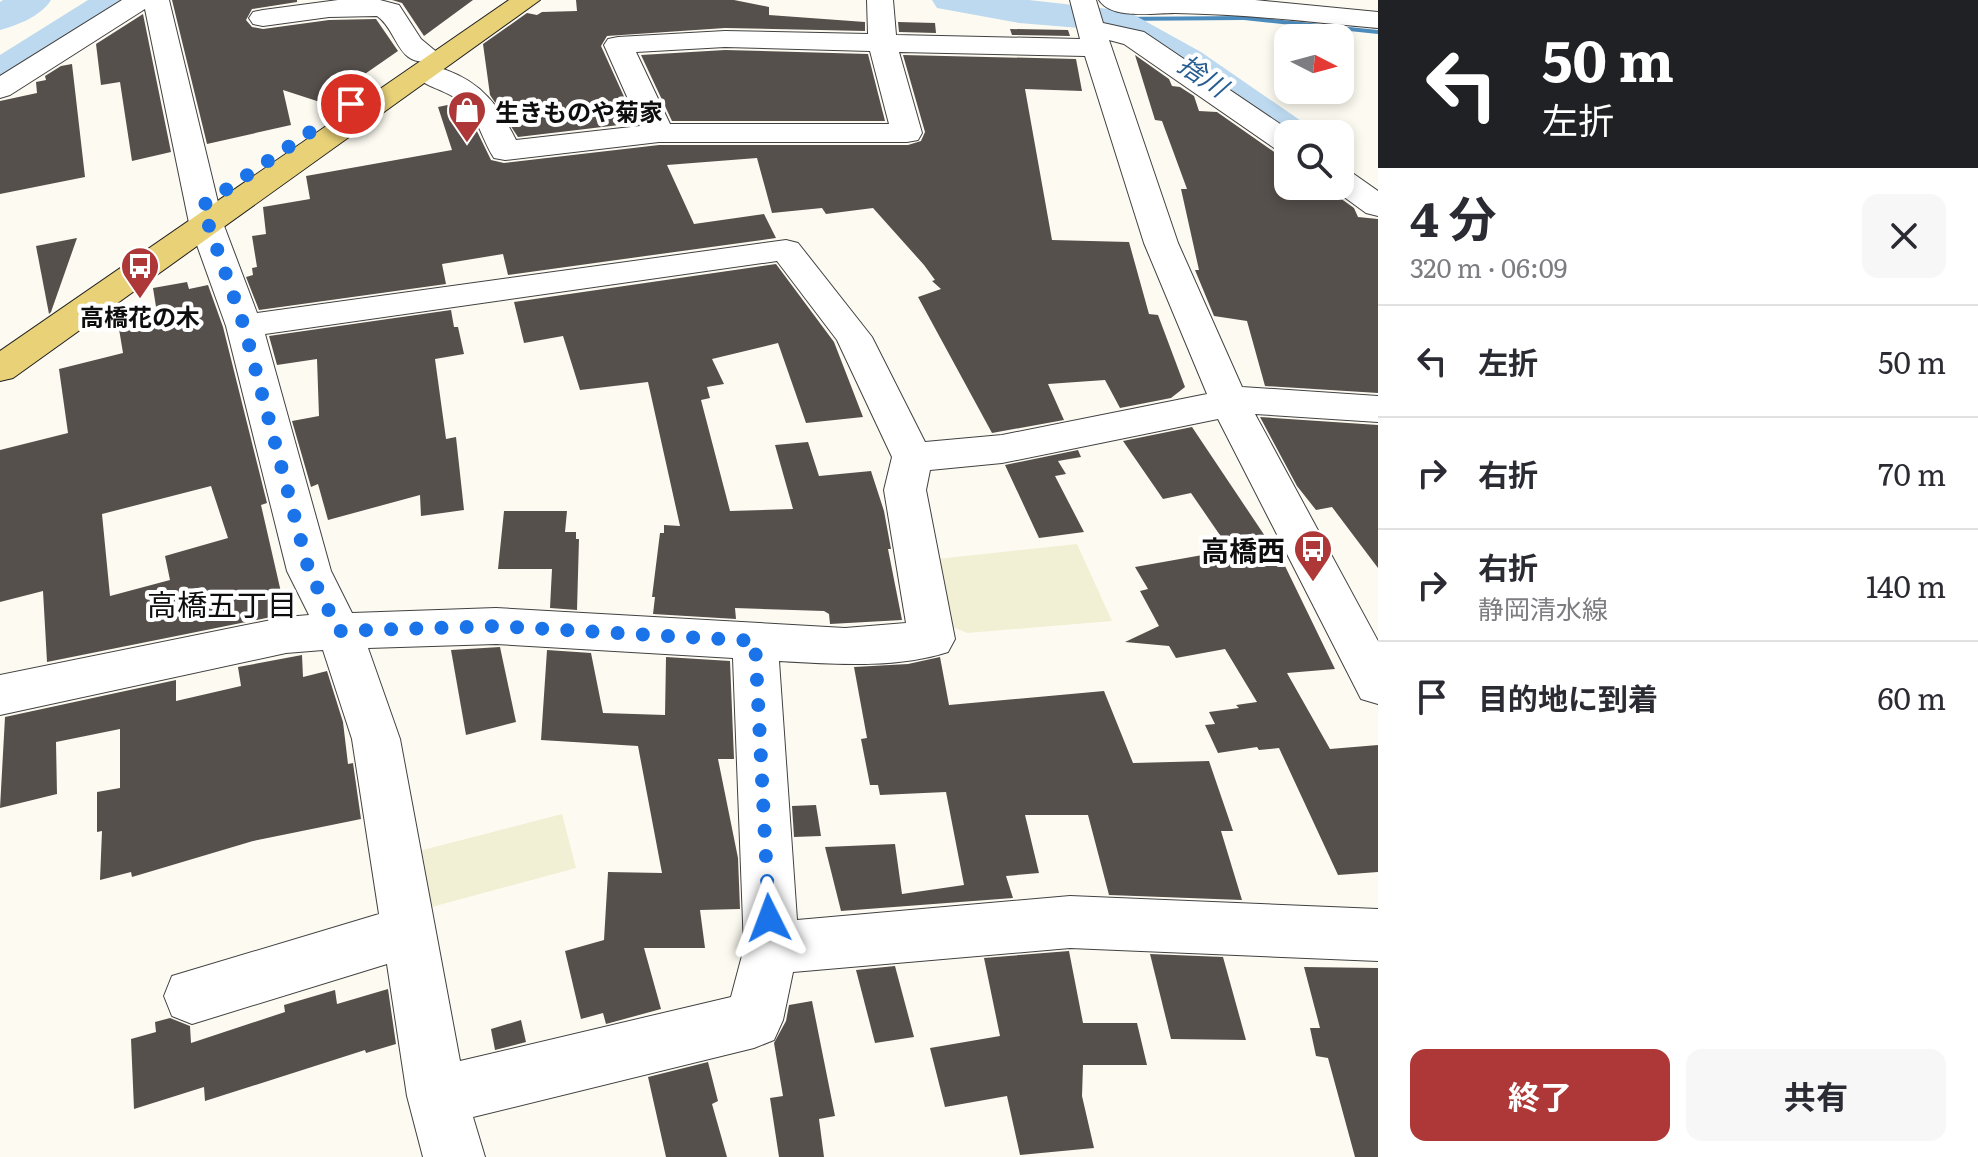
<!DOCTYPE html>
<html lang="ja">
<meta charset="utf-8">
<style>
body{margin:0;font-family:Literata,"Noto Sans JP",serif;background:#f7f7f7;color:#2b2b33;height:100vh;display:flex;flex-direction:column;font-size:30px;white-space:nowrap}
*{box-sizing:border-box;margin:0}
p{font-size:26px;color:#7c7c81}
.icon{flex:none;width:44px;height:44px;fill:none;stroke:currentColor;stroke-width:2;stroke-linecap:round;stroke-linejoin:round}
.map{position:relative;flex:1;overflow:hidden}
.side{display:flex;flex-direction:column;background:#fff;width:600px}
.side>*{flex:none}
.banner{background:#202124;color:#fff;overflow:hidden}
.needle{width:52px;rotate:96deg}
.buttons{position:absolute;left:1274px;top:24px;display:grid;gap:16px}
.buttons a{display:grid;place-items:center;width:80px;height:80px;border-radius:16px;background:#fff;box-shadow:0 4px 12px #0003;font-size:40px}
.pin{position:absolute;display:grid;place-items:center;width:68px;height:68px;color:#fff;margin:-34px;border:4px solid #fff;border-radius:50%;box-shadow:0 2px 8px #0007}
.me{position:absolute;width:88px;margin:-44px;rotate:357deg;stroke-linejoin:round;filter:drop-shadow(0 0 6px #0008)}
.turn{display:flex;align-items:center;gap:28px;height:168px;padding:0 32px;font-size:36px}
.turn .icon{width:104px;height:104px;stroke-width:2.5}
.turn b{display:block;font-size:56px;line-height:68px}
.round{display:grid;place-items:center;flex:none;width:84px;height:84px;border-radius:16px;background:#f7f7f7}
.summary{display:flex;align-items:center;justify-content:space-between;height:136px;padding:0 32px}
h1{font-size:48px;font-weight:700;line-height:60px}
.button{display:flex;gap:16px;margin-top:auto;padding:16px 32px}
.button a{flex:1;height:92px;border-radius:16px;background:#ae3737;color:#fff;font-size:32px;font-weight:700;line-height:92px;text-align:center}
.button a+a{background:#f7f7f7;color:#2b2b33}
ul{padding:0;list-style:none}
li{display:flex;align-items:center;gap:24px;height:112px;padding:0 32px;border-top:2px solid #e1e1e2}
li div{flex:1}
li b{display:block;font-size:30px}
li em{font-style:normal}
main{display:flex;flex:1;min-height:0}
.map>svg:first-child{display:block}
</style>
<main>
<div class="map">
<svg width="1378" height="1157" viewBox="0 0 1378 1157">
<rect width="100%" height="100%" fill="#fdfbf1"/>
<g fill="#f1f0d4">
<path d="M1077,544L1112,621L967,633L946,624L937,559Z"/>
<path d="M562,814L576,868L428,908L419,851Z"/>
</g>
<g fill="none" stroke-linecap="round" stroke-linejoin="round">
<path fill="#4c8bbd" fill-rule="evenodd" d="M1244,16L1378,30V34L1244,20L1113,21L1110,19L1113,17Z"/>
<g fill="#bcd9ef" fill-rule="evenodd">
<path d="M3,0H51C41,16 18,25 0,30V2Z"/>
<path d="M88,0H134L129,8L15,82L0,86V55Z"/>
<path d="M932,0H1029L1127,11L1201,52L1307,125L1313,134H1288V147L1275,143L1171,70L1104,30L1019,23L937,8Z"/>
</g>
</g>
<g fill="#56504c" fill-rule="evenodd">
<path d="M172,0H297V2L252,9L246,20L252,27L263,29L329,20L376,19L398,51L323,103L283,90L291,125L207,144Z"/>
<path d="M392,0H473L424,36L402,3Z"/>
<path d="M576,0H734L769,7V15L865,22V31L725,28L607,36L601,46L636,123L518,137L490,95L483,44L527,13L537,15L542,12L577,11Z"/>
<path d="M143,14L171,152L132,161L120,82L101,85L96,44Z"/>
<path d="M898,22L935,23L936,33L899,32Z"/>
<path d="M1010,29L1068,30L1070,36L1012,35Z"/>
<path d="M725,50L868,54L885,121H672L641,55Z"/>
<path d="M903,55L1076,59L1082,91L1025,89L1052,240L1129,242L1149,314L1158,315L1185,387L1171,398L1120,408L1105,380L1048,384L1064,420L992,433L918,297L941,289L932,281L935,280L924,265L873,208L826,214L822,208L772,213L757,158L667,165L694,224L764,214L776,238L508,275L503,254L442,264L446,284L259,310L246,277L253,275L252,268L257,267L252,236L266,234L263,207L310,199L306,176L452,150L438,107L457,103L471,119L491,160L504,163L659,145H908L921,141L925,132Z"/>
<path d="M1135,55L1169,79L1172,86L1180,87L1194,96L1199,111L1217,112L1277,154L1288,155V186H1320L1323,192L1333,193L1354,208L1358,217L1378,219V393L1265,386L1247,321L1214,316L1195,270H1199L1181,189H1187L1162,121L1155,120Z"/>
<path d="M72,64L85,177L0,194V101L37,93L36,82L46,80L45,76L61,66Z"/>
<path d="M77,238L51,312L49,314L36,246Z"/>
<path d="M776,264L834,342L863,417L806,423L778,343L712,359L724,384L707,387L710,398L701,400L730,511L793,509L775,445L808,442L819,476L871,471L884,511L891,549H888L902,620L830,624L829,614L824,611L735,608L736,619L653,614L655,597H652L660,533H664V525L680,526L648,382L580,390L563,336L524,343L514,302Z"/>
<path d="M187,282L189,289L208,285L223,327L267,503L261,505L286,614L47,662L43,591L0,602V450L68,433L59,369L123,353L118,323L157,313L153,288ZM211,486L228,538L165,556L170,580L110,596L102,514Z"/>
<path d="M451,310L454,327H458L464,354L435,359L446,439L456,437L464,510L421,516L420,495L328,520L318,484L311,487L292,421L319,416L317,359L277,365L269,336Z"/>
<path d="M1260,417L1378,425V568L1332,507L1316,510L1297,486Z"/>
<path d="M1192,427L1285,566L1335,669L1287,673L1330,749L1378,745V872L1338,875L1279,748L1259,750L1257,747L1218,753L1205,725L1215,724L1209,712L1239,708L1236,705L1257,702L1225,649L1176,658L1169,646L1125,642L1159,626L1140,591L1148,589L1135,567L1225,551L1221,545L1226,544L1191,493L1163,499L1123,441Z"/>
<path d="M1078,450L1081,457L1058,461L1066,474L1055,476L1084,532L1039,538L1005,465Z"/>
<path d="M504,511H567L565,532H576V539H579L577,610L550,608L552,569H498Z"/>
<path d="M500,647L516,722L466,735L451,650Z"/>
<path d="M547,650L591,653L603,713L665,715L666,657L730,661L734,759H718L738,858L740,909L700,910L705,948H644L661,1009L606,1024L603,1013L581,1019L565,951L604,940L608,872L662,873L638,746L541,740Z"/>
<path d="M302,655L303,677L327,671L343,722L348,764L353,763L361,819L253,841L132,877L131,872L100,880L102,831L97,832V792L120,788V729L56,742L57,794L0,808L5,717L176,680V701L241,686L238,667Z"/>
<path d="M940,657L949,705L1104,691L1133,763L1209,761L1233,831H1221L1242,900L1109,895L1088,815H1025L1039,873L1006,876L1013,898L841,911L825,847L895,844L902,894L964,885L946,792L880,795L878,785H870L861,739L867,738L854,667L908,664Z"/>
<path d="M816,805L821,836L794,837L792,806Z"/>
<path d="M1069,951L1083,1023H1137L1147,1065H1083L1082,1096L1094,1148L1020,1155L1007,1096L945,1107L930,1048L1000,1036L984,958Z"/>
<path d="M1150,954L1223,957L1246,1040L1171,1039Z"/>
<path d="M895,966L914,1037L875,1043L856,970Z"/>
<path d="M1304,967L1378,968V1157H1355L1328,1058L1316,1056L1310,1028H1320Z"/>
<path d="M388,989L396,1044L366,1053L365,1050L205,1101L204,1087L134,1109L131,1039L156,1032L155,1022L170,1018L190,1026L191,1043L285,1012L284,1005L335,990L337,1004Z"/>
<path d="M812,1001L835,1116L819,1119L824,1157H779L770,1098L783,1096L774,1043L786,1021L789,1005Z"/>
<path d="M521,1020L526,1042L495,1050L491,1029Z"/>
<path d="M708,1062L718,1101L712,1104L727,1157H666L648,1077Z"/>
</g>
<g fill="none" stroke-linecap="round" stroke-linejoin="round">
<defs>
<g id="minor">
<path d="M122,0H169L223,223L257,313L786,240L798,243L872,337L925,442L1002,435L1207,394L1144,243L1085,56L899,52L922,133L918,140L907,142H659L505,160L494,158C483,142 479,120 465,106C451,90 421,87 411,72L415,66C427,63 434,66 446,70C482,83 499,106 516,140L640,126L604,45L608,39L618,37L725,31L868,34L867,0H893L896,35L1080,39L1070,0H1096L1103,23L1144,32L1295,134H1288V152L1277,150L1124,44L1109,40L1178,243L1242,387L1378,396V422L1255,414L1378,641V704L1361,699L1218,419L1002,463L930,470L926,490L955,639L948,652C896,669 834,664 779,661L797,920L1070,896L1378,909V961L1070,948L793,972L783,1020L774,1040L754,1048L473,1117L485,1157H423L407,1096L387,964L192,1024L172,1016L164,996L172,976L379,914L352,739L323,650L286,653L0,715V675L286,617L309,615L287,571L226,326L189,223L145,9L10,95L0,98V76ZM725,47L870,51L889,124H670L636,52ZM777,261L837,340L892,457L884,490L906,623L845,628L496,608L352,613L331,571L265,334ZM496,644L733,658L744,948L731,997L460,1061L400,739L368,648Z"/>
<path d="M338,0H380L399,5L421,39L439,54L435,60C396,70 399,31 377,16L329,17L263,26L253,24L249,18L253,12L263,10Z"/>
<path d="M1099,0H1255L1378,12V28C1310,22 1243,14 1175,13C1154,13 1112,20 1099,0Z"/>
<path d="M1340,169L1351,172L1378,191V216L1366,213L1329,186H1340Z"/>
</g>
<path id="major" d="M509,0H540L13,378L0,381V351Z"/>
</defs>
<use href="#minor" stroke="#414141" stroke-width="2"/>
<use href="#major" stroke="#1f1f1f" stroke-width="2"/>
<use href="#minor" fill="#fff" fill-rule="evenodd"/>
<use href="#major" fill="#e8d177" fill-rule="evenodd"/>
</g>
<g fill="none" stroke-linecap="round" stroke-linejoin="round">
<path stroke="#1a73e8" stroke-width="14" stroke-dasharray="0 25.2" d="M351,104L202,206L244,326L309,571L339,631L496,626L755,641L769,918"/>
</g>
<defs>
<symbol id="shop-pin" viewBox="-11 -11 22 30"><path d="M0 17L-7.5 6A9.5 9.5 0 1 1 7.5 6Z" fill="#ae3737" stroke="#fff"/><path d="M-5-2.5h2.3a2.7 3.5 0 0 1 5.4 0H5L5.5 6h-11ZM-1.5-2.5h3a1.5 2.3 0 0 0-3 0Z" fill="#fff"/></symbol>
<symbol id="bus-pin" viewBox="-11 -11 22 30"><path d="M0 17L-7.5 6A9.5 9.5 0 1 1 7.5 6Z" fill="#ae3737" stroke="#fff"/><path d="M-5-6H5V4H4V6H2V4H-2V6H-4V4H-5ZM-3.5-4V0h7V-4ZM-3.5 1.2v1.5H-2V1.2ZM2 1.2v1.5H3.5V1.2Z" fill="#fff"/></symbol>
</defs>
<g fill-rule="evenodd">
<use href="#shop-pin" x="445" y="88" width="44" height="60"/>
<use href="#bus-pin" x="118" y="244" width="44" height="60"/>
<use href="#bus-pin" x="1291" y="527" width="44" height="60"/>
</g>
<g text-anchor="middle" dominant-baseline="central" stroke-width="8" stroke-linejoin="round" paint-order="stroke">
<g font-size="24" font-weight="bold" fill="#0e0e0e" stroke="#fff" text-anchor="start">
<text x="495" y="110">生きものや菊家</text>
<text x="140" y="315" text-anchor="middle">高橋花の木</text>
</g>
<g font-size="26" font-style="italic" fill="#265e91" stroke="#fff">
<text transform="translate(1204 74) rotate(34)">捨川</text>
</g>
<g font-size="28" font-weight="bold" fill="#0e0e0e" stroke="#fff" text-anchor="end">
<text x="1285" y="549">高橋西</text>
</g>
<g font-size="30" fill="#0e0e0e" stroke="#fff">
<text x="222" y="603">高橋五丁目</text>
</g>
</g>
</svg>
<div class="buttons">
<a><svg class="needle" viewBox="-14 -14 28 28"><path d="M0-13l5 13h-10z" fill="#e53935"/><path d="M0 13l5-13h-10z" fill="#7c7c81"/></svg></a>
<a><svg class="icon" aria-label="search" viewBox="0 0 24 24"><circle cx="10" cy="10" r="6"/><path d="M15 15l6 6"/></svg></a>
</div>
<div class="pin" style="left:351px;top:104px;background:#d93025"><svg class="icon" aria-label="arrive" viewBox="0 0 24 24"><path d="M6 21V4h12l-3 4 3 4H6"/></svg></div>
<svg class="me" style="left:769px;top:918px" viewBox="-20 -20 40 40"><path d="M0-17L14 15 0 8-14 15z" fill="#1a73e8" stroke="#fff" stroke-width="4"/></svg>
</div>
<section class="side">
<div class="banner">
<div class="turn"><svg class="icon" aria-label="left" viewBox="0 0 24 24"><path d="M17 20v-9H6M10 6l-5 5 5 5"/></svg><div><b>50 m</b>左折</div></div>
</div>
<div class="summary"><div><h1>4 分</h1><p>320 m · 06:09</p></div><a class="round"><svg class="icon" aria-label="close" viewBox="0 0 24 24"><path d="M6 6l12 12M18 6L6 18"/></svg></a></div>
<ul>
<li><svg class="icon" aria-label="left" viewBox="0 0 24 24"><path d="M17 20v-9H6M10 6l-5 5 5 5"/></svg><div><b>左折</b></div><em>50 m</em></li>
<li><svg class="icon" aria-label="right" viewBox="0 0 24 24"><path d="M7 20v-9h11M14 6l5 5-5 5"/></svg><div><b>右折</b></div><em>70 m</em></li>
<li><svg class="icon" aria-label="right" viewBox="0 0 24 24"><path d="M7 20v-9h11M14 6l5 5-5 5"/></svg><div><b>右折</b><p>静岡清水線</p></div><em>140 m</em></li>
<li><svg class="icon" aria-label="arrive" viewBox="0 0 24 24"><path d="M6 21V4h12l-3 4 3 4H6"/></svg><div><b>目的地に到着</b></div><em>60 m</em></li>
</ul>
<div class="button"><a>終了</a><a>共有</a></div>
</section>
</main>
